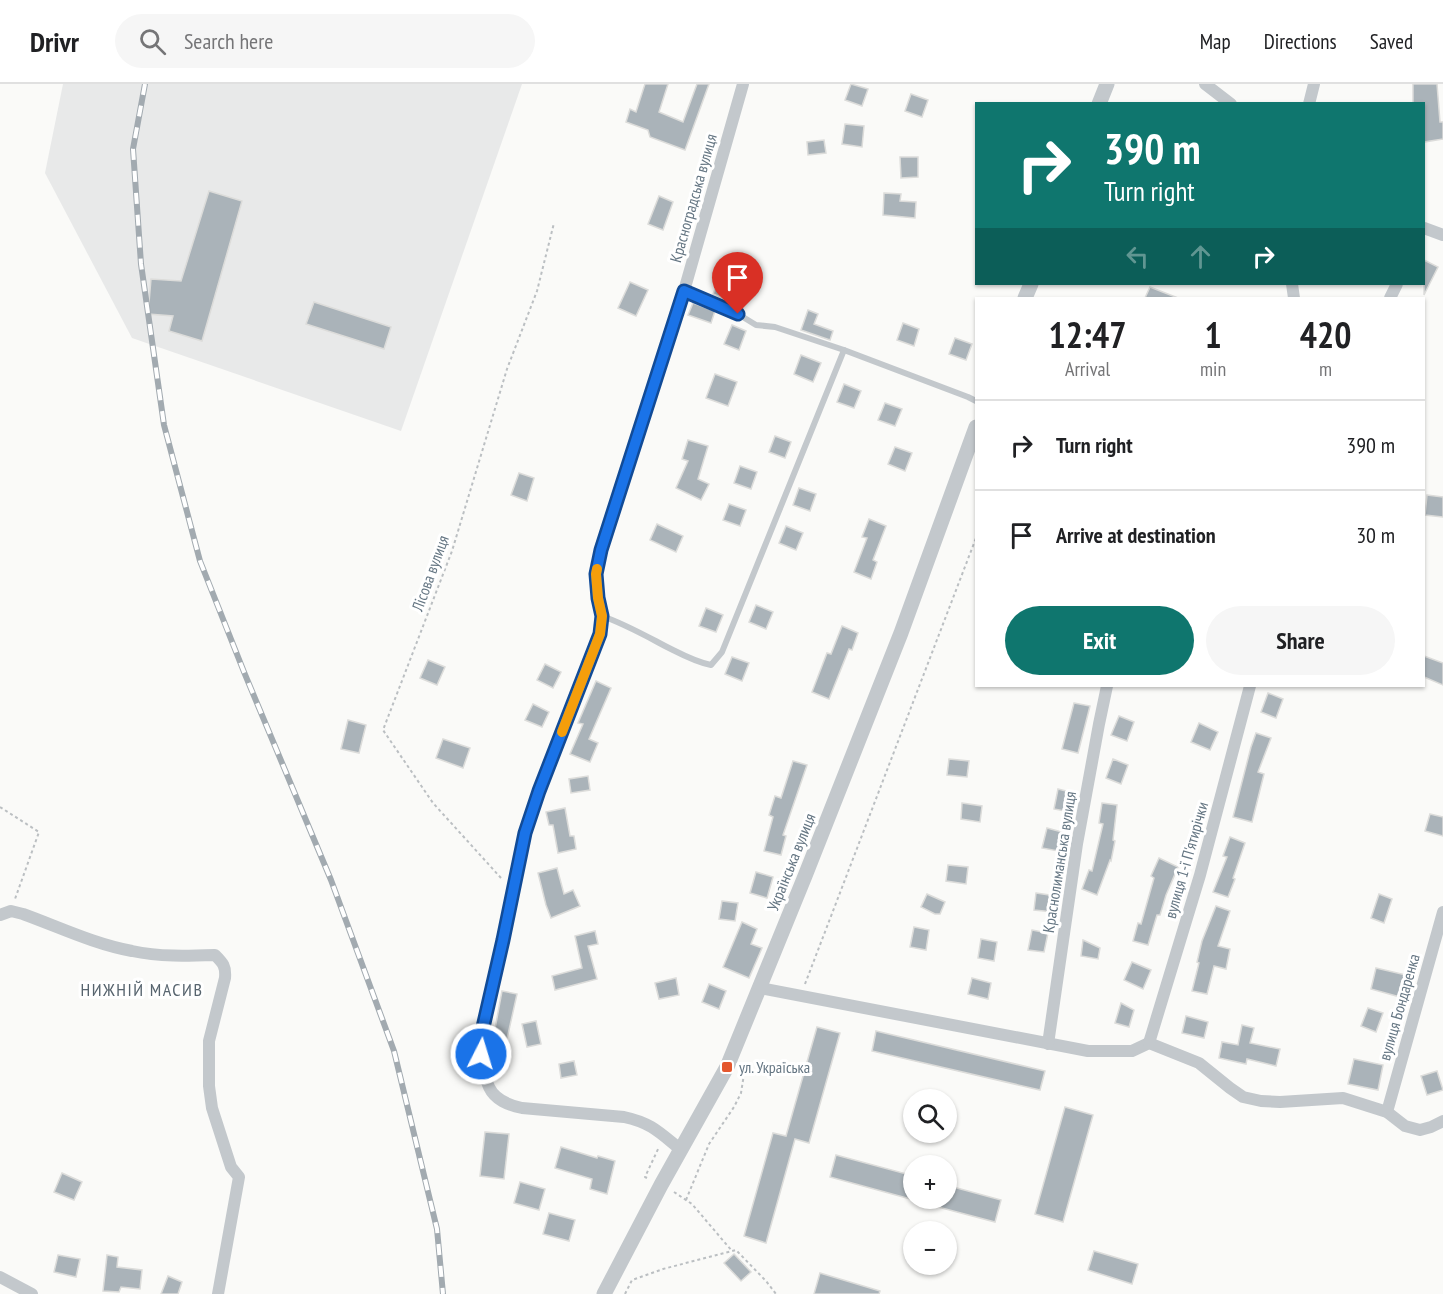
<!DOCTYPE html>
<meta charset="utf-8">
<style>
body{margin:0;font-family:"PT Sans Narrow",sans-serif;background:#f6f6f6;color:#202124;height:100vh;display:flex;flex-direction:column;font-size:22px;white-space:nowrap}
*{box-sizing:border-box;margin:0}
p{font-size:20px;color:#757577}
.icon{flex:none;width:33px;height:33px;fill:none;stroke:currentColor;stroke-width:2;stroke-linecap:round;stroke-linejoin:round}
.map{position:relative;flex:1;overflow:hidden}
.panel{position:absolute;left:975px;top:213px;width:450px;height:390px;display:flex;flex-direction:column;background:#fff;border-radius:0px;box-shadow:0 2px 4px #0004}
.panel>*{flex:none}
.top-card{position:absolute;left:975px;top:18px;width:450px;height:183px;border-radius:0px;box-shadow:0 2px 4px #0004;background:#0f766e;color:#fff;overflow:hidden}
.buttons{position:absolute;left:903px;top:1005px;display:grid;gap:12px}
.buttons a{display:grid;place-items:center;width:54px;height:54px;border-radius:50%;background:#fff;box-shadow:0 2px 4px #0004;font-size:30px}
.pin{position:absolute;display:grid;place-items:center;width:51px;height:51px;color:#fff;margin:-62px -26px;border-radius:50% 50% 50% 0;rotate:-45deg;box-shadow:0 0 6px #0007}
.pin .icon{rotate:45deg}
.me{position:absolute;width:66px;margin:-33px;rotate:5deg;stroke-linejoin:round;filter:drop-shadow(0 0 4px #0008)}
.turn{display:flex;align-items:center;gap:21px;height:126px;padding:0 30px;font-size:27px}
.turn .icon{width:78px;height:78px;stroke-width:2.5}
.turn b{display:block;font-size:42px;line-height:51px}
.lanes{display:flex;align-items:center;height:57px;padding:0 30px;background:#0003;justify-content:center;gap:30px;direction:ltr}
.lanes .off{opacity:.35}
.eta{display:flex;justify-content:space-evenly;align-items:center;height:102px;text-align:center}
.eta b{font-size:36px;font-weight:600;line-height:42px}
.primary-button{display:flex;gap:12px;margin-top:auto;padding:12px 30px}
.primary-button a{flex:1;height:69px;border-radius:36px;background:#0f766e;color:#fff;font-size:24px;font-weight:600;line-height:69px;text-align:center}
.primary-button a+a{background:#f6f6f6;color:#202124}
ul{padding:0;list-style:none}
li{display:flex;align-items:center;gap:18px;height:90px;padding:0 30px;border-top:2px solid #e0e0e0}
li div{flex:1}
li b{display:block;font-size:22px}
li em{font-style:normal}
header{display:flex;align-items:center;gap:36px;box-sizing:border-box;height:84px;padding:0 30px;background:#fff;border-bottom:2px solid #e0e0e0}
header strong{font-size:28px}
nav{display:flex;gap:33px;margin-inline-start:auto;font-size:21px}
.search{width:420px;height:54px;background:#f6f6f6;display:flex;align-items:center;gap:15px;box-sizing:border-box;padding:0 21px;border-radius:33px;color:#757577;font-size:22px}
.map>svg:first-child{display:block}
</style>
<header>
<strong>Drivr</strong>
<div class="search"><svg class="icon" aria-label="search" viewBox="0 0 24 24"><circle cx="10" cy="10" r="6"/><path d="M15 15l6 6"/></svg>Search here</div>
<nav><a>Map</a><a>Directions</a><a>Saved</a></nav>
</header>
<div class="map">
<svg width="1443" height="1210" viewBox="0 0 1443 1210">
<rect width="100%" height="100%" fill="#fafaf8"/>
<path fill="#e8e9e9" d="M63,0H522L401,347L132,254L45,89Z"/>
<g fill="#aab3b9" stroke="#dcdcda" stroke-width="1.5">
<path d="M645,0H668L659,28L683,38L697,0H709L685,66L650,53L648,46L626,38L630,25L636,28Z"/>
<path d="M851,0L868,5L862,22L845,16Z"/>
<path d="M1413,0H1437L1440,38H1443V55L1424,58V20H1413Z"/>
<path d="M911,10L928,16L922,33L905,27Z"/>
<path d="M845,40L864,42L862,63L842,60Z"/>
<path d="M824,56L826,69L808,71L807,58Z"/>
<path d="M900,73H918V93L901,94Z"/>
<path d="M209,107L242,117L202,257L169,247L173,232L148,230L151,195L181,197Z"/>
<path d="M884,109L901,110L900,117L916,118L915,134L883,131Z"/>
<path d="M659,112L673,118L663,146L648,140Z"/>
<path d="M1424,176L1438,183L1424,211Z"/>
<path d="M719,195L740,203L734,218L713,210Z"/>
<path d="M630,198L648,206L636,232L618,224Z"/>
<path d="M1150,203L1178,214H1145Z"/>
<path d="M314,218L391,243L384,265L306,240Z"/>
<path d="M693,219L715,227L711,239L688,231Z"/>
<path d="M808,226L818,230L814,240L833,247L830,256L801,246Z"/>
<path d="M903,239L919,245L914,262L897,256Z"/>
<path d="M732,241L746,247L739,266L724,260Z"/>
<path d="M955,254L972,260L966,276L949,270Z"/>
<path d="M801,271L821,279L813,298L794,290Z"/>
<path d="M715,290L737,298L728,322L706,314Z"/>
<path d="M844,300L861,307L854,324L837,318Z"/>
<path d="M885,319L902,325L895,342L878,336Z"/>
<path d="M775,352L791,358L785,374L769,368Z"/>
<path d="M688,356L708,362L698,395L709,400L701,416L676,404L688,377L682,375Z"/>
<path d="M895,363L912,369L905,387L888,380Z"/>
<path d="M740,382L757,388L751,405L734,399Z"/>
<path d="M519,389L534,394L527,417L511,411Z"/>
<path d="M799,404L816,410L810,427L793,421Z"/>
<path d="M1427,411L1443,413V433L1425,431Z"/>
<path d="M729,420L746,426L740,442L723,436Z"/>
<path d="M869,435L886,442L873,476L877,478L871,495L854,488L867,454L862,453Z"/>
<path d="M657,440L683,452L676,468L650,456Z"/>
<path d="M786,442L803,449L796,466L779,459Z"/>
<path d="M756,521L773,528L766,545L749,538Z"/>
<path d="M706,524L723,531L716,548L699,542Z"/>
<path d="M842,542L858,549L852,566L849,565L829,615L812,608L827,569L831,570Z"/>
<path d="M1424,572L1443,579V601L1424,593Z"/>
<path d="M732,573L749,579L742,597L725,590Z"/>
<path d="M428,576L445,583L437,601L420,594Z"/>
<path d="M545,580L561,588L553,604L537,596Z"/>
<path d="M596,597L611,604L589,655L598,659L590,678L570,670L583,640L578,639Z"/>
<path d="M1268,609L1283,615L1276,634L1261,628Z"/>
<path d="M1074,619L1090,622L1078,669L1062,665Z"/>
<path d="M533,620L549,628L542,643L525,636Z"/>
<path d="M1119,632L1134,638L1127,657L1111,651Z"/>
<path d="M348,636L366,641L359,669L341,665Z"/>
<path d="M1199,639L1218,648L1210,666L1191,658Z"/>
<path d="M1256,649L1271,654L1258,688L1264,690L1252,738L1233,733L1251,663Z"/>
<path d="M443,655L470,664L463,684L436,674Z"/>
<path d="M949,675L969,677L967,693L947,691Z"/>
<path d="M1113,675L1128,681L1121,700L1106,694Z"/>
<path d="M793,677L807,681L783,751L786,752L781,771L764,767L773,733L769,731L775,712L781,714Z"/>
<path d="M588,692L590,706L571,709L569,695Z"/>
<path d="M1058,705L1074,709L1070,728L1054,725Z"/>
<path d="M962,719L982,722L980,738L961,735Z"/>
<path d="M1102,719L1117,721L1113,756L1115,757L1111,777L1110,776L1097,811L1082,805L1089,786L1092,787L1103,740L1099,739Z"/>
<path d="M565,724L570,752H574L576,765L558,769L553,741H549L546,728Z"/>
<path d="M1430,730L1443,733V752L1425,747Z"/>
<path d="M1047,744L1062,748L1058,767L1042,764Z"/>
<path d="M1230,753L1245,759L1233,794L1235,795L1228,813L1213,808L1227,773L1223,772Z"/>
<path d="M1159,774L1178,783L1166,811L1160,831H1157L1148,861L1133,857L1138,839L1141,840L1154,794L1151,792Z"/>
<path d="M948,781L968,783L966,800L946,797Z"/>
<path d="M557,784L564,810L573,806L580,822L551,834L546,821L538,789Z"/>
<path d="M756,788L773,793L767,814L750,809Z"/>
<path d="M1036,809L1056,812L1054,828L1034,826Z"/>
<path d="M927,810L945,818L940,830H935L921,823Z"/>
<path d="M1379,810L1392,815L1384,839L1371,834Z"/>
<path d="M722,817L738,819L735,837L719,835Z"/>
<path d="M1216,822L1230,827L1218,862L1230,865L1226,885L1214,882L1207,910L1192,907L1199,879L1197,878L1202,857Z"/>
<path d="M742,838L757,845L751,860L762,864L749,894L723,883Z"/>
<path d="M914,843L929,846L926,866L910,863Z"/>
<path d="M1032,846L1048,849L1044,868L1028,866Z"/>
<path d="M595,847L598,860L588,862L597,895L555,906L552,892L582,884L575,852Z"/>
<path d="M981,855L997,858L994,877L978,874Z"/>
<path d="M1083,856L1100,864L1098,875L1081,872Z"/>
<path d="M1132,878L1151,886L1143,905L1124,896Z"/>
<path d="M1376,884L1406,891L1400,913L1371,905Z"/>
<path d="M676,894L679,911L659,915L655,899Z"/>
<path d="M972,894L991,899L988,915L968,910Z"/>
<path d="M709,900L726,907L719,925L702,918Z"/>
<path d="M502,907L517,910L505,964L492,961Z"/>
<path d="M1121,919L1134,926L1129,943L1115,939Z"/>
<path d="M1368,924L1383,929L1376,948L1361,942Z"/>
<path d="M1186,932L1208,938L1204,954L1182,949Z"/>
<path d="M536,937L541,960L527,963L522,940Z"/>
<path d="M1242,941L1254,944L1250,959L1280,965L1276,982L1247,975L1246,980L1219,974L1222,958L1238,961Z"/>
<path d="M817,943L840,949L809,1059L795,1055L766,1159L744,1152L773,1049L786,1052Z"/>
<path d="M876,947L1045,987L1040,1006L872,967Z"/>
<path d="M1354,975L1383,981L1378,1006L1348,1000Z"/>
<path d="M574,977L577,991L561,994L559,980Z"/>
<path d="M1437,987L1443,1006L1427,1011L1421,992Z"/>
<path d="M1065,1023L1093,1031L1063,1138L1035,1130Z"/>
<path d="M485,1048L509,1050L504,1095L480,1092Z"/>
<path d="M561,1063L597,1074L598,1072L615,1077L607,1110L590,1105L592,1095L555,1084Z"/>
<path d="M836,1071L914,1092V1116L830,1093Z"/>
<path d="M62,1089L82,1098L74,1116L54,1108Z"/>
<path d="M520,1098L545,1105L539,1126L514,1119Z"/>
<path d="M946,1101L1001,1116L995,1138L919,1118L920,1114H946Z"/>
<path d="M549,1129L575,1136L569,1157L543,1150Z"/>
<path d="M1094,1167L1138,1180L1132,1200L1088,1186Z"/>
<path d="M734,1170L751,1188L741,1197L724,1179Z"/>
<path d="M58,1171L80,1175L76,1193L54,1188Z"/>
<path d="M107,1171L118,1173L117,1183L142,1186L140,1205L121,1203L119,1208L103,1207Z"/>
<path d="M820,1189L880,1207L879,1210H814Z"/>
<path d="M168,1192L182,1198L178,1210H161Z"/>
</g>
<g fill="none" stroke-linecap="round" stroke-linejoin="round">
<g stroke="#bbbfc2" stroke-width="2" stroke-dasharray="3 3" stroke-linecap="butt">
<path d="M0,723L39,748L15,815"/>
<path d="M501,794L433,719L383,646L452,467L507,285L537,207L554,139"/>
<path d="M805,900L976,454"/>
<path d="M647,1094L645,1093L659,1063"/>
<path d="M674,1108L692,1120L732,1167"/>
<path d="M686,1116L709,1060L734,1023L741,1009L744,990L741,989"/>
<path d="M625,1210L632,1196L663,1185L736,1166L766,1197L776,1210"/>
</g>
<g stroke="#c3c8cc" stroke-width="6">
<path d="M684,207L738,230L756,241L775,243L844,266L968,313L976,317"/>
<path d="M602,532C625,540 646,552 667,563C681,570 695,578 711,581L722,568L844,266"/>
</g>
<g stroke="#c3c8cc" stroke-width="12">
<path d="M1205,0L1231,20"/>
<path d="M1309,20L1314,0"/>
<path d="M1424,144L1443,151"/>
<path d="M1292,200L1294,214"/>
<path d="M1390,214L1397,200"/>
<path d="M0,831L11,827L23,830C59,843 94,860 132,867C160,873 187,872 215,871C223,879 226,882 225,894L209,957V1002L212,1024L231,1083L239,1093L218,1210"/>
<path d="M760,904L1088,967H1132L1149,959L1199,979L1230,1004L1243,1013L1261,1017L1280,1018L1343,1014L1387,1028L1405,1042L1420,1046L1431,1043L1443,1037"/>
<path d="M1149,959L1200,791L1250,602"/>
<path d="M1048,960L1077,760L1099,640L1107,602"/>
<path d="M1387,1028L1443,828"/>
<path d="M681,1066C660,1049 652,1039 624,1033L522,1024C508,1021 495,1016 489,1003C471,965 491,908 500,870C509,830 515,789 525,749C532,722 544,695 554,668C570,629 585,589 600,550L602,532L599,514L596,490L601,466L684,207L743,0"/>
<path d="M0,1193L32,1210"/>
</g>
<g stroke="#c3c8cc" stroke-width="15">
<path d="M1099,20L1107,0"/>
<path d="M1025,214L1031,200"/>
<path d="M604,1210L661,1101L727,983L805,792L901,549L976,343"/>
</g>
<defs>
<path id="rail" d="M145,0L133,65L141,180L164,341L200,477L244,588L331,796L394,967L437,1145L443,1210"/>
</defs>
<use href="#rail" stroke="#a2aab0" stroke-width="6"/>
<use href="#rail" stroke="#fff" stroke-width="4" stroke-dasharray="11" stroke-linecap="butt"/>
</g>
<g fill="none" stroke-linecap="round" stroke-linejoin="round">
<defs>
<path id="route" d="M481,970V952L503,856L525,749L539,707L600,550L602,532L598,514L596,490L601,466L684,207L738,230"/>
</defs>
<use href="#route" stroke="#114b97" stroke-width="15"/>
<use href="#route" stroke="#1a73e8" stroke-width="10"/>
<path stroke="#f59e0b" stroke-width="10" d="M562,648L600,550L602,532L598,514L596,490L597,485"/>
</g>
<rect fill="#e4572e" stroke="#fff" stroke-width="2" x="721" y="977" width="12" height="12" rx="3"/>
<g text-anchor="middle" dominant-baseline="central" stroke-width="6" stroke-linejoin="round" paint-order="stroke">
<g font-size="16" fill="#657683" stroke="#fff">
<text transform="translate(693 114) rotate(-74)">Красноградська вулиця</text>
<text transform="translate(430 489) rotate(-70)">Лісова вулиця</text>
<text transform="translate(1186 776) rotate(-74)">вулиця 1-ї П'ятирічки</text>
<text transform="translate(791 778) rotate(-68)">Українська вулиця</text>
<text transform="translate(1059 778) rotate(-81)">Краснолиманська вулиця</text>
<text transform="translate(1399 923) rotate(-74)">вулиця Бондаренка</text>
</g>
<g font-size="16" fill="#657683" stroke="#fff" text-anchor="start">
<text x="739" y="983">ул. Україська</text>
</g>
<g font-size="18" letter-spacing="1.5" fill="#57646e" stroke="#fff">
<text x="142" y="905">НИЖНІЙ МАСИВ</text>
</g>
</g>
</svg>
<div class="buttons">
<a><svg class="icon" aria-label="search" viewBox="0 0 24 24"><circle cx="10" cy="10" r="6"/><path d="M15 15l6 6"/></svg></a>
<a>+</a>
<a>−</a>
</div>
<div class="pin" style="left:738px;top:230px;background:#d93025"><svg class="icon" aria-label="arrive" viewBox="0 0 24 24"><path d="M6 21V4h12l-3 4 3 4H6"/></svg></div>
<svg class="me" style="left:481px;top:970px" viewBox="-20 -20 40 40"><circle r="17" fill="#1a73e8" stroke="#fff" stroke-width="3"/><path d="M0-11L8 9 0 5-8 9z" fill="#fff"/></svg>
<div class="top-card">
<div class="turn"><svg class="icon" aria-label="right" viewBox="0 0 24 24"><path d="M7 20v-9h11M14 6l5 5-5 5"/></svg><div><b>390 m</b>Turn right</div></div>
<div class="lanes"><svg class="icon off" aria-label="left" viewBox="0 0 24 24"><path d="M17 20v-9H6M10 6l-5 5 5 5"/></svg><svg class="icon off" aria-label="ahead" viewBox="0 0 24 24"><path d="M12 20V5M6 11l6-6 6 6"/></svg><svg class="icon" aria-label="right" viewBox="0 0 24 24"><path d="M7 20v-9h11M14 6l5 5-5 5"/></svg></div>
</div>
<section class="panel">
<div class="eta">
<div><b>12:47</b><p>Arrival</p></div>
<div><b>1</b><p>min</p></div>
<div><b>420</b><p>m</p></div>
</div>
<ul>
<li><svg class="icon" aria-label="right" viewBox="0 0 24 24"><path d="M7 20v-9h11M14 6l5 5-5 5"/></svg><div><b>Turn right</b></div><em>390 m</em></li>
<li><svg class="icon" aria-label="arrive" viewBox="0 0 24 24"><path d="M6 21V4h12l-3 4 3 4H6"/></svg><div><b>Arrive at destination</b></div><em>30 m</em></li>
</ul>
<div class="primary-button"><a>Exit</a><a>Share</a></div>
</section>
</div>
